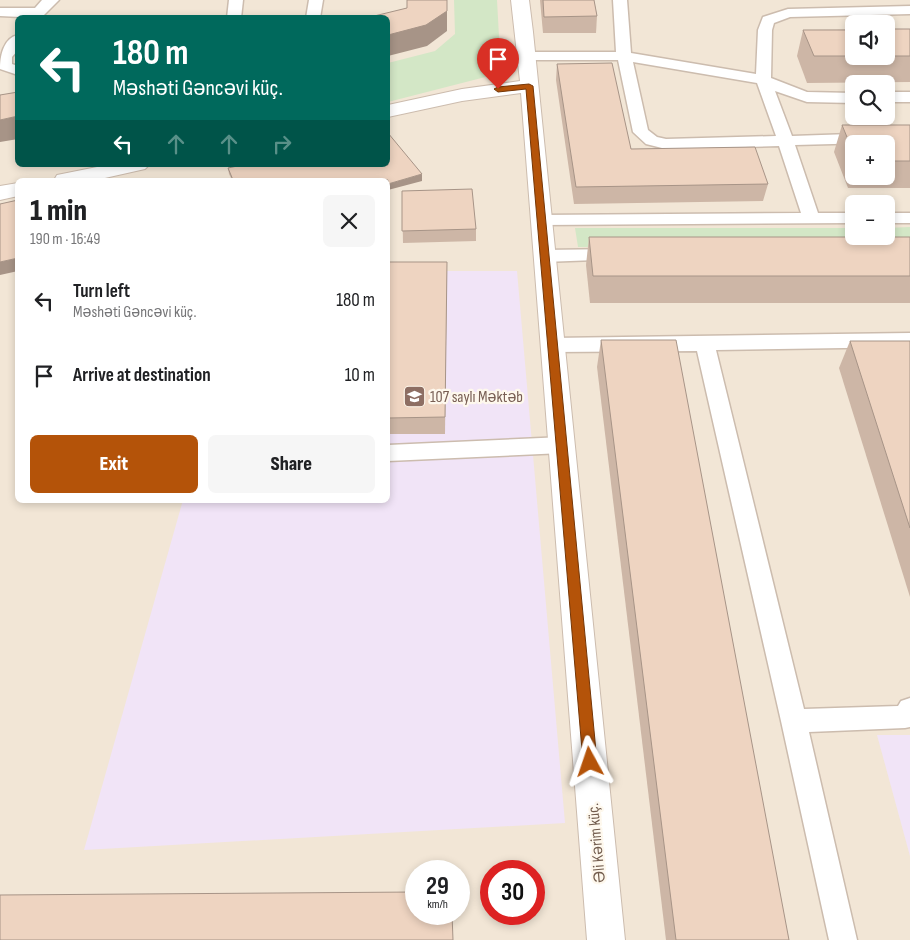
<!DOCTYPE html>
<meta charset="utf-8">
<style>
body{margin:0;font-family:"Sofia Sans Condensed",sans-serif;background:#f6f6f6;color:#202124;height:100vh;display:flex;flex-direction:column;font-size:19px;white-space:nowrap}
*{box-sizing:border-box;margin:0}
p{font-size:16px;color:#757577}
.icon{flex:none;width:28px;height:28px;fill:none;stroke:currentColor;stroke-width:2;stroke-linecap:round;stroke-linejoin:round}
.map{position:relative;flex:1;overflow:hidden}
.panel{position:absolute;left:15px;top:178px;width:375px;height:325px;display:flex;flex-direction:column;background:#fff;border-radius:8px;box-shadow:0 2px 8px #0003}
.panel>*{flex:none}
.hud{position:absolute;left:15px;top:15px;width:375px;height:152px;border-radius:8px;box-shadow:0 2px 8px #0003;background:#00695c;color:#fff;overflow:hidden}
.tools{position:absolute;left:845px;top:15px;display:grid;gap:10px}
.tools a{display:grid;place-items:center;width:50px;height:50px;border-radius:8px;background:#fff;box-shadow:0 2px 8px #0003;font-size:25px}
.speed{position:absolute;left:405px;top:860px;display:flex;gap:10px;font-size:25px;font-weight:700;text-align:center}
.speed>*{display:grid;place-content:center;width:65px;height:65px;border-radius:50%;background:#fff;box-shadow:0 2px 8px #0003;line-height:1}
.speed small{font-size:12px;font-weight:400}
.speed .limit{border:8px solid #d22;background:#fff;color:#111}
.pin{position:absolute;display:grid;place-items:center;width:42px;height:42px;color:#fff;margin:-51px -21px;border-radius:50% 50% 50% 0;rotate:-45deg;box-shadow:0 0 5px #0007}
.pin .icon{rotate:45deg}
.me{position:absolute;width:55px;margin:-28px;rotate:355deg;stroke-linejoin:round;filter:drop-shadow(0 0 4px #0008)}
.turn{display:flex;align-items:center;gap:18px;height:105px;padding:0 15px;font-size:22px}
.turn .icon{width:65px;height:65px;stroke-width:2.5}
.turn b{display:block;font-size:35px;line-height:42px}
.lanes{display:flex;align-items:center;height:48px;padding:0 15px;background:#0003;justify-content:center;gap:25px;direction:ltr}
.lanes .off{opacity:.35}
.round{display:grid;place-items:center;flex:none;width:52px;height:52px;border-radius:8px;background:#f6f6f6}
.summary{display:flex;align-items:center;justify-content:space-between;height:85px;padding:0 15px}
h1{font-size:30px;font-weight:800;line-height:38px}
.primary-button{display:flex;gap:10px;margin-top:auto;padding:10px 15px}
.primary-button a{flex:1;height:58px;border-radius:8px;background:#b45309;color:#fff;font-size:20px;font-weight:800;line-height:58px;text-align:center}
.primary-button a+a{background:#f6f6f6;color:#202124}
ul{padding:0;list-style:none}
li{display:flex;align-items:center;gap:15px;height:75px;padding:0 15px}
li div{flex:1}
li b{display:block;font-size:19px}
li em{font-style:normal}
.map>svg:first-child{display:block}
</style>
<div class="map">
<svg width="910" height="940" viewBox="0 0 910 940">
<rect width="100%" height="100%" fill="#fbf4e7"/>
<path fill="#f2e6d6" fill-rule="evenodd" d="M0,0H910V940H0ZM18,18H388V165H18ZM854,24H886V56H854ZM854,84H886V116H854ZM854,144H886V176H854ZM18,180H388V500H18ZM854,204H886V236H854ZM416,871H459V914H416ZM491,871H534V914H491Z"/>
<g fill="#f1e4f7">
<path d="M388,271H517L565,823L84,850L183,500H388Z"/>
<path d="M877,735H910V856Z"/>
</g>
<g fill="#d3e7c6">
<path d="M454,0H497L501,73L388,102V63L435,51L455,34Z"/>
<path d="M910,227V245L578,247L575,228H854V236H886V228Z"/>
</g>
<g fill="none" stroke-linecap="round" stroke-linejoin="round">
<defs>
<g id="service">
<path d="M42,0H59L41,18L0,16V8H35Z"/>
<path d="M229,0H243L241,18H227Z"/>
<path d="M309,0H323L320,18H306Z"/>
<path d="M613,0H627L631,53L756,74L758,30L763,17L788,9L910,6V14L790,17L774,23L772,30L771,78L807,92L854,93V103L807,102L775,91L792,136L910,132V142L795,145L818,213H854V223L541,225L535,224L532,220L535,216L541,215L801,213L779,146L666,149L646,144L633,132L618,60H528L523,59L521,56L523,53L528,52H616ZM633,62L757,83L776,136L666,139L657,137L648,130Z"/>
<path d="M18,35V50L12,57V64L18,66V75L0,69C0,57 3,38 18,35Z"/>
<rect x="886" y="92" width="24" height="10"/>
<rect x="886" y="213" width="24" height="10"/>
<path d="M616,249L622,251L625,255L622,259L544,262L538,260L535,256L538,252L544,250Z"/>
<path d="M910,333V347L716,350L804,709L898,706L901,701L910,698V727L905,728L809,732L857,940H829L781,721L697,351L553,352L546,350L543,345L546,340L553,338Z"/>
<path d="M563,437L570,439L573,445L570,451L563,453L388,461V445Z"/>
</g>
<g id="minor">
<path d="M511,0H529L533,32L625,940H587L521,93L462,101L388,117V105L462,89L520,81Z"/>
<path d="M107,165H149L145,169L96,180H54L57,175Z"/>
<path d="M18,183V196L0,200V186Z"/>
</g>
</defs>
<use href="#service" stroke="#ccbcae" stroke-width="3"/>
<use href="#minor" stroke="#ccbcae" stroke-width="2"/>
<use href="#service" fill="#fff" fill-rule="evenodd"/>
<use href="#minor" fill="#fff" fill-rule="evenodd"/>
</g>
<g fill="#cdb6a6" fill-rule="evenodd">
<path d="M540,0H594L597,16L596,33H543Z"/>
<path d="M910,29V82L807,83L797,56L803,30Z"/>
<path d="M557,64L631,149L768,184L763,201L574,204L556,80Z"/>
<path d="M842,125H910V188H848L834,152ZM854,144H886V176H854Z"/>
<path d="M228,168L422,181L232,180L229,174Z"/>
<path d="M402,191L476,229V241L403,243Z"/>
<path d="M589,237H910V303H590L586,265Z"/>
<path d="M388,262H447L445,434H388Z"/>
<path d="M601,340L789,940H666L597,367Z"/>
<path d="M850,341H910V597L839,368Z"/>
</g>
<g fill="#a79487">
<path d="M447,11V31L427,46L388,56V35Z"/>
<path d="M18,116V139L0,142V120Z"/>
<path d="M422,174V181L388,190V184Z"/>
<path d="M18,258V271L0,275V262Z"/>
</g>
<g fill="#eed4c1" stroke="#a79487">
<path d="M407,0H447V11L426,25L388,35V18H366L407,8Z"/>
<path d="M543,0H594L597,16L544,17Z"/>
<rect x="886" y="29" width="24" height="27"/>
<path d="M803,30H854V56H814Z"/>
<path d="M612,63L631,149L755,147L768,184L576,187L557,64Z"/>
<path d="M18,92V116L0,120V95Z"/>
<path d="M842,125H910V161H886V144H854V154Z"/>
<path d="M388,133L422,174L388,184V180H233L228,168L242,165H388Z"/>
<path d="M472,189L476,229L402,231V191Z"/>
<path d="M18,200V258L0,262V204Z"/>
<path d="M589,237H910V276H593Z"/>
<path d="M388,262H447L445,417L388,418Z"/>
<path d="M601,340H676L789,940H676Z"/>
<path d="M850,341H910V528Z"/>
<path d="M416,892V914H452L453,940H0V895Z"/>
</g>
<path fill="#b45309" stroke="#753606" d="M529,84L533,86L597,762L595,766L590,768L585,766L583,762L526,89L498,92L494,89L498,87Z"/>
<defs>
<symbol id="school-square" viewBox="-11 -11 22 22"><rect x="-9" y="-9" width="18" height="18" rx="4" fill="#8d6e63" stroke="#fef8ed"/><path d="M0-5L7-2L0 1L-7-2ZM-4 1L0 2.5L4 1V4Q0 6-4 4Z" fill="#fff"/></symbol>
</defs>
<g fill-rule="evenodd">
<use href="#school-square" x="402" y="384" width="25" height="25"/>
</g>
<g text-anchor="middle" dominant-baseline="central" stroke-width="4.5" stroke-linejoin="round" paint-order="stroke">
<g font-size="16" fill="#785e54" stroke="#fef8ed" text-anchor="start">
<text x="430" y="397">107 saylı Məktəb</text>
</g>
<g font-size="16" fill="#725c4d" stroke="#fef8ed">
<text transform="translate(597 843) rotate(-95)">Əli Kərim küç.</text>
</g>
</g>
</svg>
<div class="tools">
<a><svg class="icon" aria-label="sound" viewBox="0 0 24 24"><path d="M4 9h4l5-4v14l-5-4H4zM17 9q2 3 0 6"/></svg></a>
<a><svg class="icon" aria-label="search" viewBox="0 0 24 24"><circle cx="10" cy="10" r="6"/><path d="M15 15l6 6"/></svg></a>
<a>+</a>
<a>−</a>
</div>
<div class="speed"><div>29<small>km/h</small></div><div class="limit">30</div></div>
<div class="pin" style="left:498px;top:89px;background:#d93025"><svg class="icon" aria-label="arrive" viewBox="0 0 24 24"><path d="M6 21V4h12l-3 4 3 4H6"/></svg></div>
<svg class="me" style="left:590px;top:762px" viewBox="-20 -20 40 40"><path d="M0-17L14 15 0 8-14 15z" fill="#b45309" stroke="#fff" stroke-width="4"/></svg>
<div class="hud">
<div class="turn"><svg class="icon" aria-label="left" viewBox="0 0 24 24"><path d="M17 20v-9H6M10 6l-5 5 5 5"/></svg><div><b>180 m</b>Məshəti Gəncəvi küç.</div></div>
<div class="lanes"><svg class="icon" aria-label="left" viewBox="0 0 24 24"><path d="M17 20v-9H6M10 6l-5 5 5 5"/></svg><svg class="icon off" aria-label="ahead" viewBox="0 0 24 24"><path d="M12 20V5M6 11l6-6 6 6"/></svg><svg class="icon off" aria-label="ahead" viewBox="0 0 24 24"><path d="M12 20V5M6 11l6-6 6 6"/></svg><svg class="icon off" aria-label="right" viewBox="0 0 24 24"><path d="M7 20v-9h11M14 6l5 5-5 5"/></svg></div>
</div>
<section class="panel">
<div class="summary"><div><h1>1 min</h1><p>190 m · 16:49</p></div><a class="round"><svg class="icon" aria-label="close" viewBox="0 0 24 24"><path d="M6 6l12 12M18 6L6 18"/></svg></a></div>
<ul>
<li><svg class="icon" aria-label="left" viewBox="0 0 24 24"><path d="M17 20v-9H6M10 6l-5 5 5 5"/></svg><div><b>Turn left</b><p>Məshəti Gəncəvi küç.</p></div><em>180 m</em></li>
<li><svg class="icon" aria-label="arrive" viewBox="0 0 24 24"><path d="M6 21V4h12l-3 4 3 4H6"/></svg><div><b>Arrive at destination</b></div><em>10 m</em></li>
</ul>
<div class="primary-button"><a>Exit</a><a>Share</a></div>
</section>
</div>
